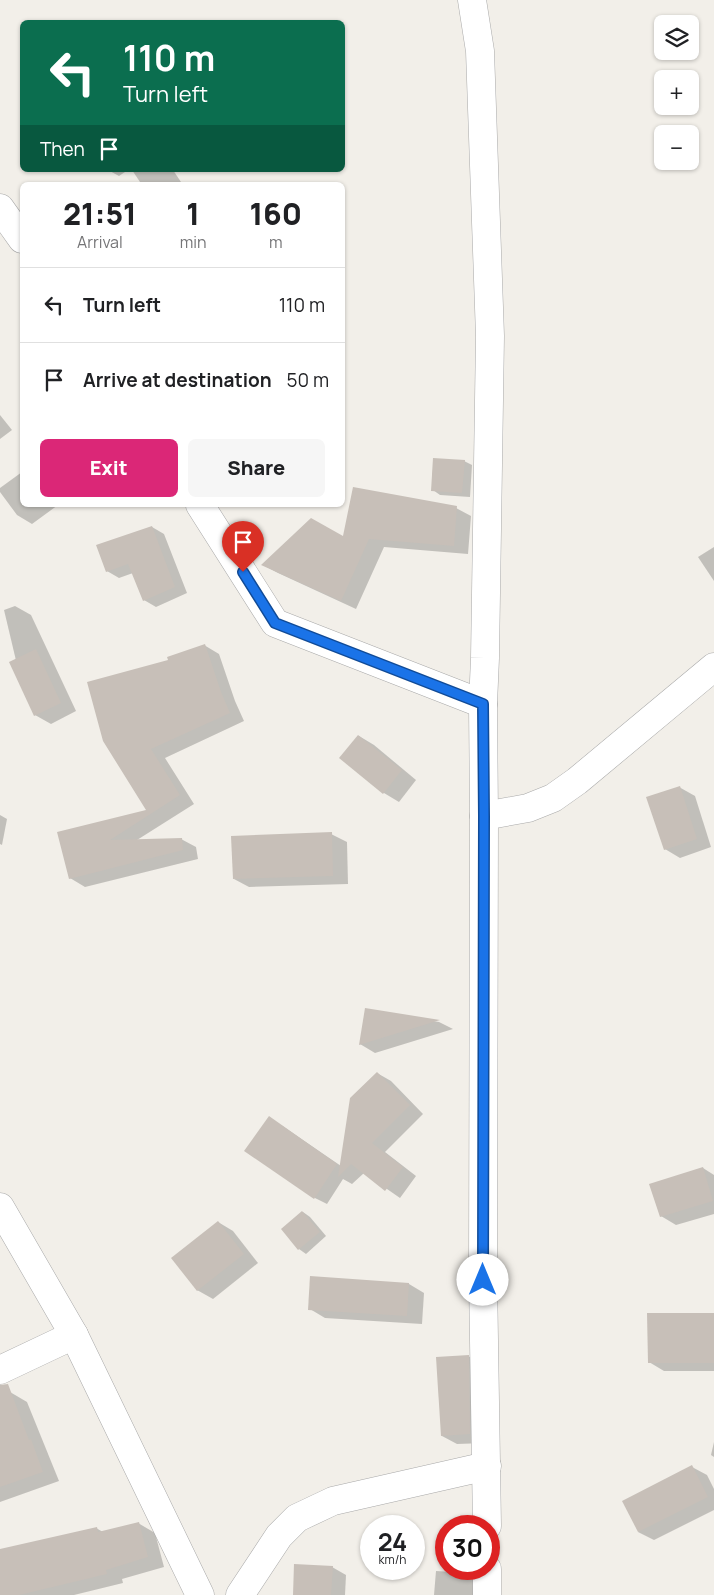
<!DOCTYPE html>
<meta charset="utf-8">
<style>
body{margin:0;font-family:Manrope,sans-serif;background:#f6f6f6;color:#202124;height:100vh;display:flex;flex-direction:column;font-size:19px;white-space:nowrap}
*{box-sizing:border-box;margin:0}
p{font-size:16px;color:#757577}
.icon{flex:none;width:28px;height:28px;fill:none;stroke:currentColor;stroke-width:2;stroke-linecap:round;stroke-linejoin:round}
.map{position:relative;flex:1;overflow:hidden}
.sheet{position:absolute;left:20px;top:182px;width:325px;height:325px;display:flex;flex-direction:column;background:#fff;border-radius:8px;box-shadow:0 1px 4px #0004}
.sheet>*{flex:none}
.top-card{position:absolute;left:20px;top:20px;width:325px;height:152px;border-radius:8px;box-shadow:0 1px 4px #0004;background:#0b6e4f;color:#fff;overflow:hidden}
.fabs{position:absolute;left:654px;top:15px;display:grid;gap:10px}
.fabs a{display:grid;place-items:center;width:45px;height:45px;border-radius:8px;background:#fff;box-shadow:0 1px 4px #0004;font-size:25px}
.speed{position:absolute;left:360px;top:1515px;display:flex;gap:10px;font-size:25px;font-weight:700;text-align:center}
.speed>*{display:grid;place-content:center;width:65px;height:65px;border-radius:50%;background:#fff;box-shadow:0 1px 4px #0004;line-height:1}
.speed small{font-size:12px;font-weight:400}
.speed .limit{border:8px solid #d22;background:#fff;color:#111}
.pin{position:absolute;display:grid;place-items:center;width:42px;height:42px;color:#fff;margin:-51px -21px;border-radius:50% 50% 50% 0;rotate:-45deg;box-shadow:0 0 5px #0007}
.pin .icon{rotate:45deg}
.me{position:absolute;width:55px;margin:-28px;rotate:0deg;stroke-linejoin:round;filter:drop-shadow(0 0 4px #0008)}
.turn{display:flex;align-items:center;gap:18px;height:105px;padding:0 20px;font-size:22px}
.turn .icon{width:65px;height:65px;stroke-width:2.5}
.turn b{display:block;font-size:35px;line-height:42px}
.then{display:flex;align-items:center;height:48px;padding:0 20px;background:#0003;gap:10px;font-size:19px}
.eta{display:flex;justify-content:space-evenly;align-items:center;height:85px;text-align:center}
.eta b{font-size:30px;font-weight:800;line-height:35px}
.action{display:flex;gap:10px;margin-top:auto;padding:10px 20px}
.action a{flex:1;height:58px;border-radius:8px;background:#db2777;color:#fff;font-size:20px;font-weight:800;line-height:58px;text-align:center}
.action a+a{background:#f6f6f6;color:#202124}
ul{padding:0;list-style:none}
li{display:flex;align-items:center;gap:15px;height:75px;padding:0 20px;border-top:1px solid #e0e0e0}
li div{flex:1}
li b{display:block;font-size:19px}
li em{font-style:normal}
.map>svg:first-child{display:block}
</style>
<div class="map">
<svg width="714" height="1595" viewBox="0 0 714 1595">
<rect width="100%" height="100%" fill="#f2efe9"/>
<g fill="#0003">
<path d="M108,170H128L119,176Z"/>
<path d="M132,170H173L183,185H142Z"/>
<path d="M0,415L12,430L0,439Z"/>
<path d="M464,461L472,465L470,497L440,495L433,490Z"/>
<path d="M22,472V505H58L32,524L17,515L0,492V488Z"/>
<path d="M456,508L471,516L468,554L384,547L356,609L278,573L263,565L344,538Z"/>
<path d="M152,527L164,534L187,593L156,607L144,600L133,573L119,578L107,571Z"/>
<path d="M714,547V581L698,557Z"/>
<path d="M15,606L31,615L76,711L51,724L35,715L23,690L4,610Z"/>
<path d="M204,645L219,654L235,701L244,721L165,758L194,804L137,840L181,839L196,847L198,859L85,887L70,878L59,833L148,811L104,741L170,661Z"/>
<path d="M359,736L374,745L416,780L399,802L384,793L341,758Z"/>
<path d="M679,787L695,796L711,847L680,858L665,849Z"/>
<path d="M0,815L7,819L2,845L0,844Z"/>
<path d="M331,834L347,842L348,884L249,887L234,879Z"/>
<path d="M366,1010L439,1022L453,1029L375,1053L360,1044Z"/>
<path d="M377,1073L391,1081L423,1114L385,1152L416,1176L400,1198L364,1173L352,1184L343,1179L327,1204L315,1198L281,1125L341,1166Z"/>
<path d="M703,1168L714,1175V1214L676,1225L661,1216Z"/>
<path d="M303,1212L310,1217L326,1236L306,1254L299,1249Z"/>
<path d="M218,1222L233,1231L258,1263L213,1299L197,1290Z"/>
<path d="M409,1284L424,1293L422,1324L325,1318L310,1309Z"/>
<path d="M714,1314V1371H664L649,1362Z"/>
<path d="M468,1356L484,1365L485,1443L457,1444L442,1436Z"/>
<path d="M10,1392L27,1402L59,1481L0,1502V1396Z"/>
<path d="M714,1442V1457L711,1455Z"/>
<path d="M692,1467L707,1475L714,1489V1510L654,1540L638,1532Z"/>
<path d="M138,1523L155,1533L164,1567L122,1579L123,1583L74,1595H0V1551L96,1528L103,1532Z"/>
<path d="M332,1567L346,1575L345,1595H294Z"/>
<path d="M436,1571L468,1573L483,1582L482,1595H434Z"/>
</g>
<g fill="#c7bfb8">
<path d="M433,458L465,460L462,493L431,491Z"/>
<path d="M353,487L457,506L454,546L369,539L341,601L261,565L311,518L343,536Z"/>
<path d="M152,526L175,587L143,601L128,564L106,572L96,545Z"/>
<path d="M205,644L221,692L230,713L151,749L180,795L110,840L182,838L183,850L69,879L57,832L146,810L103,741L87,682L168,660L167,657Z"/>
<path d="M36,649L61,703L34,716L9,662Z"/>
<path d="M358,735L402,770L383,794L339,758Z"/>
<path d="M680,786L697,839L664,850L646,797Z"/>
<path d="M332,832L333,876L233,879L231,836Z"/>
<path d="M365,1008L440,1020L359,1045Z"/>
<path d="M377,1072L410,1105L372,1143L403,1167L385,1191L351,1164L338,1177L350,1098Z"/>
<path d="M269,1116L337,1164L314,1199L244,1151Z"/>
<path d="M703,1167L713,1201L660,1217L649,1184Z"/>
<path d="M302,1211L320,1232L298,1250L281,1229Z"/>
<path d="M218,1221L244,1254L197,1291L171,1258Z"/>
<path d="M310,1276L409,1283L407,1316L308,1310Z"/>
<path d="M647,1313H714V1363H648Z"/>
<path d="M469,1355L470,1434L441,1436L436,1357Z"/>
<path d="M8,1384L29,1440L31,1439L43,1472L0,1487V1385Z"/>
<path d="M692,1465L708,1497L638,1532L622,1501Z"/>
<path d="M139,1522L148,1557L106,1570L107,1574L19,1595H0V1549L97,1527L98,1532Z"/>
<path d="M294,1564L333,1566L331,1595H293Z"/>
</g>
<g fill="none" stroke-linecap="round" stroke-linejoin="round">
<defs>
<g id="street">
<path d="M472,0L480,51L490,336L485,658L483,704L484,816L483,1279L487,1526"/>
<path d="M0,208L22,239"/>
<path d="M200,505L275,623L483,704"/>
<path d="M484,816L528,808L553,798L577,781L714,667"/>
<path d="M0,1207L74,1335L200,1595"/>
<path d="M0,1370L74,1335"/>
<path d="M487,1569V1595"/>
<path d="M240,1595L279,1536L297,1518L333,1501L487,1466"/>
</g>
</defs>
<use href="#street" stroke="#a9a9a9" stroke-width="29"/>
<use href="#street" stroke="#fff" stroke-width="28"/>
</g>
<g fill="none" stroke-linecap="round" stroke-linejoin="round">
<defs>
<path id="route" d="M243,572L275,623L483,704L484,816L483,1280"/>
</defs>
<use href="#route" stroke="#114b97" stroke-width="12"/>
<use href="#route" stroke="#1a73e8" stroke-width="9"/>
</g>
</svg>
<div class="fabs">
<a><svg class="icon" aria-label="layers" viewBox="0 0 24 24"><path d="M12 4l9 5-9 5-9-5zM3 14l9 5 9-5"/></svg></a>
<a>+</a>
<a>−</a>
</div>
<div class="speed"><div>24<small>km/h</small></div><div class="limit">30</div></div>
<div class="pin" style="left:243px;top:572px;background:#d93025"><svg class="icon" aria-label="arrive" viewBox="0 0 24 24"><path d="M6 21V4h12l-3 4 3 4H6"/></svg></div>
<svg class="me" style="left:483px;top:1280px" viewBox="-20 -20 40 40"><circle r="19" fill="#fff"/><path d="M0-13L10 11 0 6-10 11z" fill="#1a73e8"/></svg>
<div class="top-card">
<div class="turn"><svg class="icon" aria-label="left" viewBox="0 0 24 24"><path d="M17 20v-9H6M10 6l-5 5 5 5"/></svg><div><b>110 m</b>Turn left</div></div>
<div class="then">Then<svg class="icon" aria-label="arrive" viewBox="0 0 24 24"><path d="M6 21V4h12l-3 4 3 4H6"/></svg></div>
</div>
<section class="sheet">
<div class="eta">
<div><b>21:51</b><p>Arrival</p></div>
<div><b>1</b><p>min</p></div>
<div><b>160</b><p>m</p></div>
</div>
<ul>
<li><svg class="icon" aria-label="left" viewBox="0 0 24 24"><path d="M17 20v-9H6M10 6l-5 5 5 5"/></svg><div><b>Turn left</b></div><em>110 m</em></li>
<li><svg class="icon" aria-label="arrive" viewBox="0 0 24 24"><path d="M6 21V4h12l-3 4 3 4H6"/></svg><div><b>Arrive at destination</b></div><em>50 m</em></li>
</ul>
<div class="action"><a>Exit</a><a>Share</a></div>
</section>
</div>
